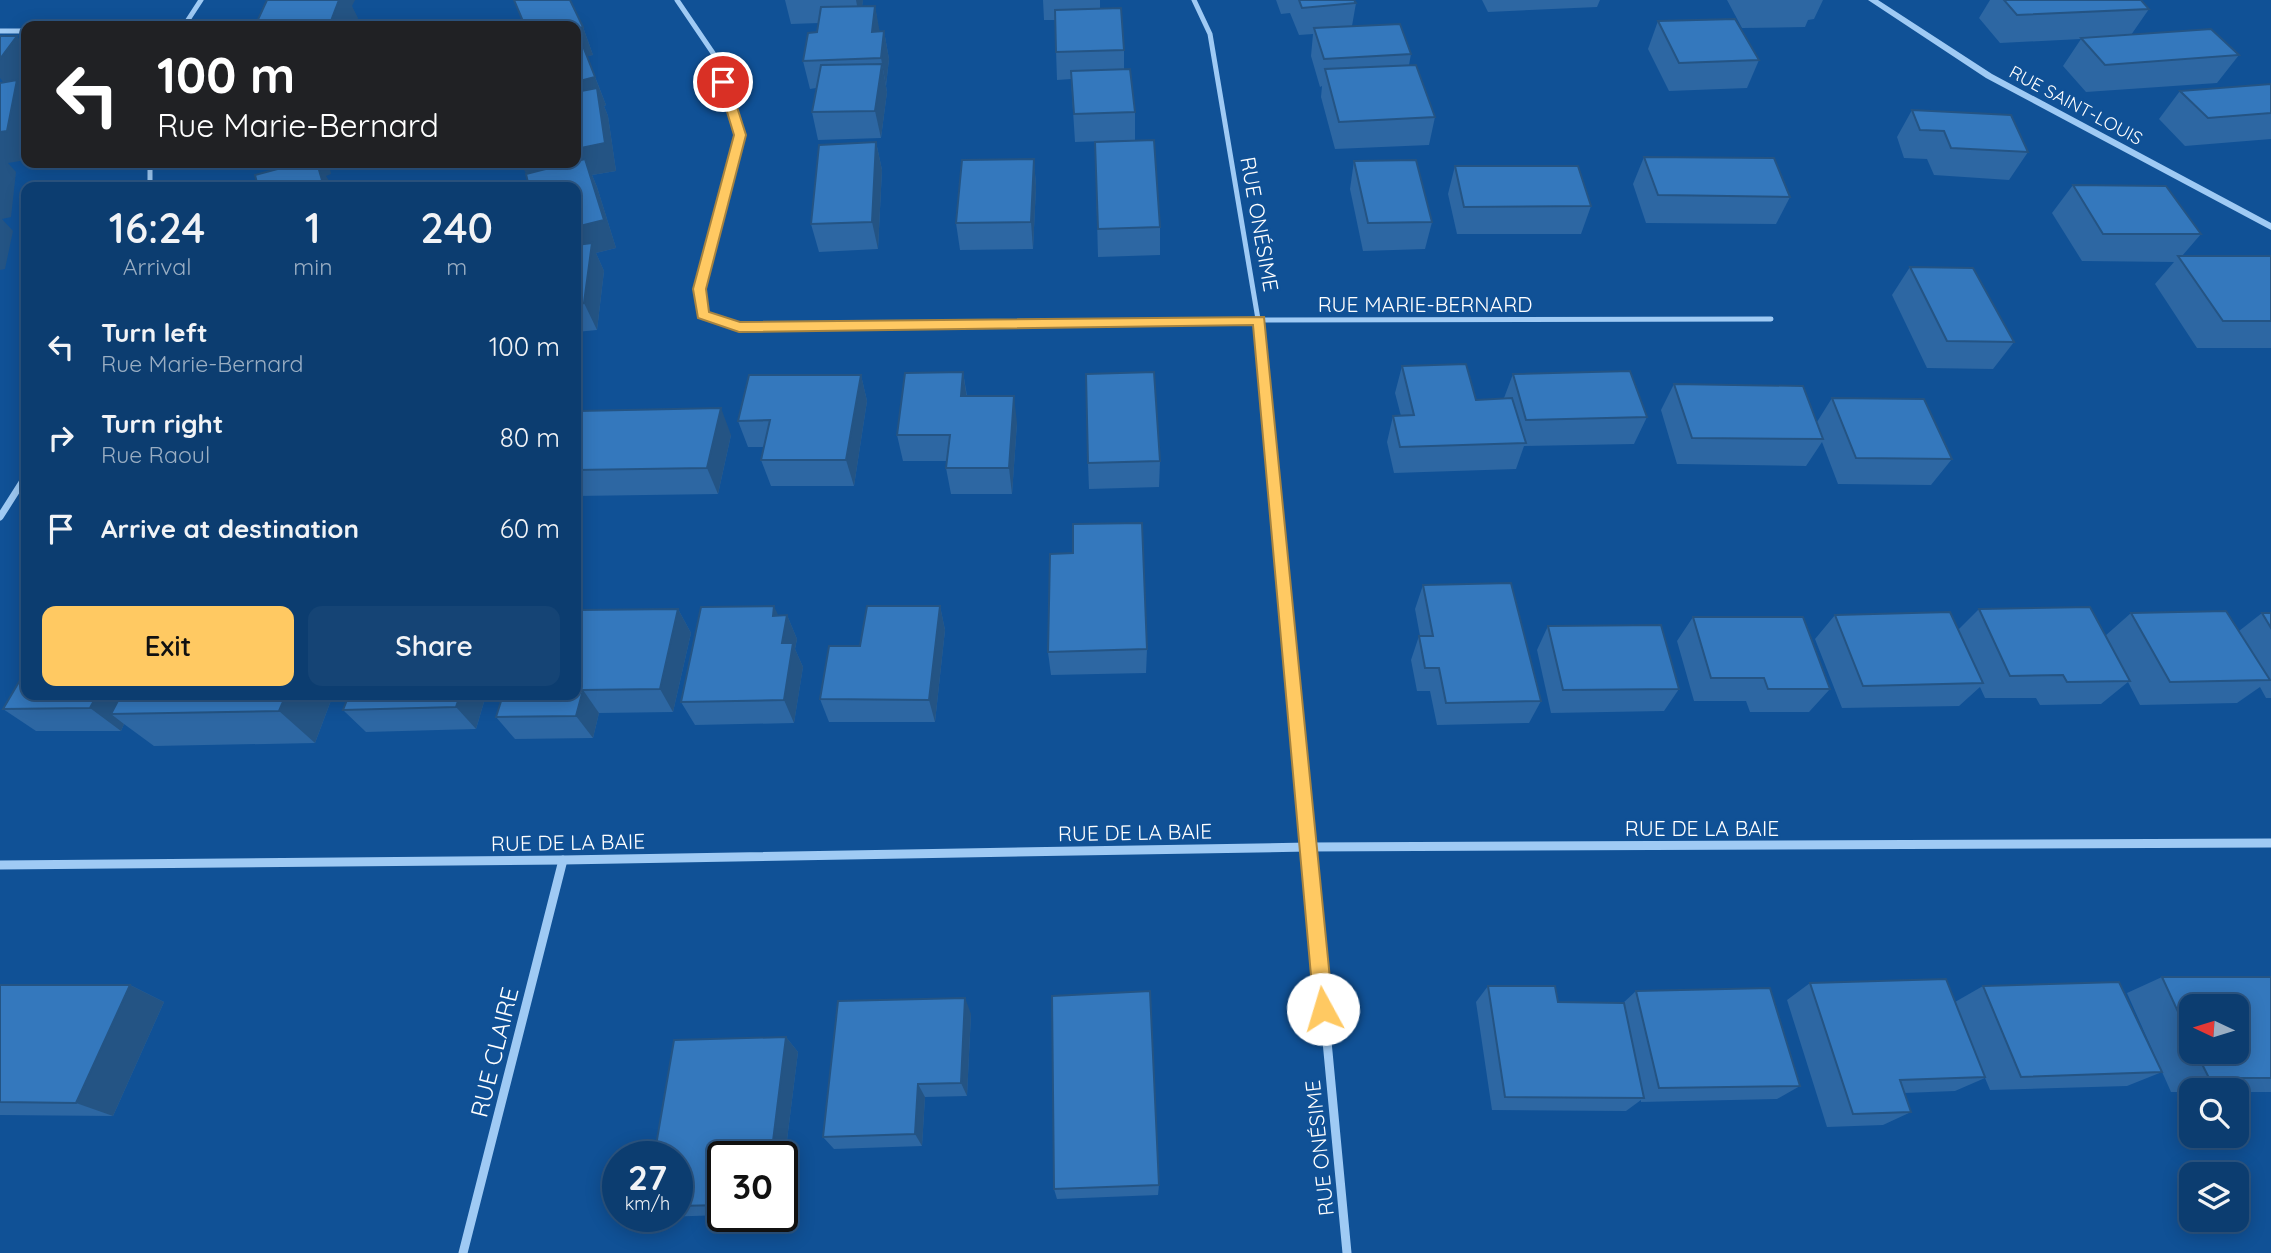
<!DOCTYPE html>
<meta charset="utf-8">
<style>
body{margin:0;font-family:Quicksand,sans-serif;background:#154475;color:#f1f3f6;height:100vh;display:flex;flex-direction:column;font-size:26px;white-space:nowrap}
*{box-sizing:border-box;margin:0}
p{font-size:23px;color:#9aaec3}
.icon{flex:none;width:38px;height:38px;fill:none;stroke:currentColor;stroke-width:2;stroke-linecap:round;stroke-linejoin:round}
.map{position:relative;flex:1;overflow:hidden}
.side{position:absolute;left:21px;top:182px;width:560px;height:518px;display:flex;flex-direction:column;background:#0c3d70;border-radius:14px;box-shadow:0 4px 18px #0003,0 0 0 2px #2c5683}
.side>*{flex:none}
.hud{position:absolute;left:21px;top:21px;width:560px;height:147px;border-radius:14px;box-shadow:0 4px 18px #0003,0 0 0 2px #2c5683;background:#202124;color:#fff;overflow:hidden}
.needle{width:46px;rotate:274deg}
.controls{position:absolute;left:2179px;top:994px;display:grid;gap:14px}
.controls a{display:grid;place-items:center;width:70px;height:70px;border-radius:14px;background:#0c3d70;box-shadow:0 4px 18px #0003,0 0 0 2px #2c5683;font-size:35px}
.speed{position:absolute;left:602px;top:1141px;display:flex;gap:14px;font-size:35px;font-weight:700;text-align:center}
.speed>*{display:grid;place-content:center;width:91px;height:91px;border-radius:50%;background:#0c3d70;box-shadow:0 4px 18px #0003,0 0 0 2px #2c5683;line-height:1}
.speed small{font-size:18px;font-weight:400}
.speed .limit{border:4px solid #111;border-radius:10px;background:#fff;color:#111}
.pin{position:absolute;display:grid;place-items:center;width:60px;height:60px;color:#fff;margin:-30px;border:4px solid #fff;border-radius:50%;box-shadow:0 2px 7px #0007}
.me{position:absolute;width:77px;margin:-38px;rotate:354deg;stroke-linejoin:round;filter:drop-shadow(0 0 5px #0008)}
.turn{display:flex;align-items:center;gap:24px;height:147px;padding:0 21px;font-size:32px}
.turn .icon{width:91px;height:91px;stroke-width:2.5}
.turn b{display:block;font-size:49px;line-height:60px}
.eta{display:flex;justify-content:space-evenly;align-items:center;height:119px;text-align:center}
.eta b{font-size:42px;font-weight:600;line-height:49px}
.cta{display:flex;gap:14px;margin-top:auto;padding:14px 21px}
.cta a{flex:1;height:80px;border-radius:14px;background:#ffc962;color:#111;font-size:28px;font-weight:600;line-height:80px;text-align:center}
.cta a+a{background:#154475;color:#f1f3f6}
ul{padding:0;list-style:none}
li{display:flex;align-items:center;gap:21px;height:91px;padding:0 21px}
li div{flex:1}
li b{display:block;font-size:26px}
li em{font-style:normal}
.map>svg:first-child{display:block}
</style>
<div class="map">
<svg width="2271" height="1253" viewBox="0 0 2271 1253">
<rect width="100%" height="100%" fill="#105196"/>
<g fill="none" stroke-linecap="round" stroke-linejoin="round">
<g stroke="#9fcaf4" stroke-width="5">
<path d="M677,0L715,56L740,135L700,289L703,314L734,325"/>
<path d="M1194,0L1210,34L1259,325"/>
<path d="M184,26L201,0"/>
<path d="M0,31H26"/>
<path d="M150,163V187"/>
<path d="M866,325L1259,320L1771,319"/>
</g>
<g stroke="#9fcaf4" stroke-width="7">
<path d="M729,324L739,327L996,324"/>
<path d="M1259,324L1298,735"/>
<path d="M0,517L26,476"/>
</g>
<g stroke="#9fcaf4" stroke-width="9">
<path d="M1298,734L1347,1253"/>
<path d="M0,865L563,860L1308,847L2271,843"/>
<path d="M463,1253L563,860"/>
</g>
<path fill="#9fcaf4" fill-rule="evenodd" d="M1868,0H1878L1992,74L2271,223V230L1986,78Z"/>
</g>
<g fill="#2d67a3" fill-rule="evenodd">
<path d="M785,0H863L862,6H875L879,32L884,31L889,59L886,86L887,92L881,138L818,140L812,112L816,88L810,89L803,61L817,32L819,23L791,24Z"/>
<path d="M1043,0H1100V9L1124,50V69L1135,112V140L1075,142L1071,79L1057,80L1055,20H1044Z"/>
<path d="M1276,0H1354L1356,3L1352,26L1411,54L1409,65L1435,117L1429,145L1335,149L1321,97L1322,86L1320,87L1311,56L1313,34L1299,35L1290,13L1281,14Z"/>
<path d="M1482,0H1600L1597,7L1488,12Z"/>
<path d="M1727,0H1823L1814,19L1808,20L1805,27L1742,28Z"/>
<path d="M1990,0H2141L2149,9L2131,35L2239,55L2217,83L2086,92L2063,66L2081,39L2000,43L1979,18Z"/>
<path d="M1658,21L1759,60L1747,88L1669,91L1648,49Z"/>
<path d="M583,27L593,55L587,56L606,105L604,106L608,116L616,171L592,175L597,187L616,248L596,253L604,271L597,330L576,332V163Z"/>
<path d="M2271,84V139L2185,146L2159,119L2180,91Z"/>
<path d="M1912,110L2028,152L2009,180L1934,175L1927,159L1904,158L1897,137Z"/>
<path d="M876,142L882,170L878,249L819,252L811,224Z"/>
<path d="M1095,142L1160,227V255L1098,257Z"/>
<path d="M1644,157L1790,197L1776,224L1646,223L1633,184Z"/>
<path d="M1034,159L1036,187L1033,249L960,250L956,223Z"/>
<path d="M1354,161L1432,222L1425,249L1363,251L1350,189Z"/>
<path d="M1455,166L1591,206L1581,234H1457L1448,194Z"/>
<path d="M2073,185L2201,234L2182,256H2271V348H2197L2155,284L2174,262L2082,261L2052,213Z"/>
<path d="M1910,267L2014,342L1993,369L1927,368L1892,295Z"/>
<path d="M1402,366L1476,400L1504,398L1513,374L1647,417L1634,444L1524,446L1516,469L1394,473L1387,442L1393,416H1401L1395,393Z"/>
<path d="M963,372L967,396L1017,423L1012,494H951L946,468L947,461H903L897,435Z"/>
<path d="M861,375L867,401L854,486H771L761,460L764,447H748L738,421Z"/>
<path d="M1674,384L1817,422L1832,398L1952,459L1931,485L1838,484L1822,442L1806,466L1677,464L1661,410Z"/>
<path d="M576,418L731,435L718,494L576,496Z"/>
<path d="M1160,461L1159,487L1089,489L1088,463Z"/>
<path d="M1423,585L1541,701L1529,723L1437,725L1430,691H1417L1411,660L1419,636H1420L1415,609Z"/>
<path d="M940,606L945,630L935,722H829L820,699L860,646Z"/>
<path d="M678,609L691,633L673,712L599,713L593,738L515,739L496,717Z"/>
<path d="M1979,609L2105,636L2131,613L2239,631L2262,613H2271V698H2266L2260,687L2237,703L2140,705L2128,682L2101,704L2040,705L2036,698H1985L1980,687L1959,706L1842,708L1815,639L1835,615L1958,630Z"/>
<path d="M778,615H787L797,639L795,649L803,667L794,723L695,725L681,702Z"/>
<path d="M1693,617L1830,689L1809,712H1750L1746,701H1694L1677,641Z"/>
<path d="M1548,626L1679,689L1664,711L1551,713L1537,650Z"/>
<path d="M1147,649L1146,673L1051,675L1048,652Z"/>
<path d="M333,695L315,743L154,746L124,724L121,731H36L3,709Z"/>
<path d="M486,695L476,729L366,732L343,710Z"/>
<path d="M2162,977H2271V1092H2236V1090H2191V1092H2171L2127,993ZM2191,1006L2236,1052H2191Z"/>
<path d="M1810,983L1955,1002L1983,986L2162,1072L2127,1086L1990,1090L1985,1078L1955,1091L1904,1093L1911,1112L1883,1125L1827,1127L1787,1000Z"/>
<path d="M0,985H130L164,1002L113,1116L0,1115Z"/>
<path d="M1488,986L1558,1002L1623,1003L1636,991L1800,1086L1777,1099L1641,1102V1100L1626,1111L1492,1110L1476,1002Z"/>
<path d="M971,1014L967,1096L925,1097L922,1146L834,1149L823,1137Z"/>
<path d="M786,1037L798,1052L782,1180V1157H723V1215L663,1217L662,1216H677V1157Z"/>
<path d="M1159,1185L1158,1195L1057,1199L1054,1189Z"/>
</g>
<g fill="#245484">
<path d="M339,0H355L352,6L358,18L355,26H329Z"/>
<path d="M856,0H863L860,22Z"/>
<path d="M875,6L880,33L877,59L872,32Z"/>
<path d="M583,27L593,55L576,59V29Z"/>
<path d="M884,31L889,59L886,86L881,58Z"/>
<path d="M17,36L26,48V82L23,87L26,91V160L8,163L16,172L11,217L2,219L13,231L5,269L0,270V132L14,95L0,78V59Z"/>
<path d="M882,64L887,92L881,138L875,111Z"/>
<path d="M595,77L606,105L604,106L608,116L616,171L592,175L597,187L616,248L596,253L604,271L597,330L584,303L576,258V227L532,187L521,163H576V82Z"/>
<path d="M876,142L882,170L878,249L872,222Z"/>
<path d="M1034,159L1036,187L1033,249L1031,222Z"/>
<path d="M267,163H329L331,174L326,176L333,187H283Z"/>
<path d="M963,372L967,399L961,396Z"/>
<path d="M861,375L867,401L854,486L846,460Z"/>
<path d="M1014,396L1017,423L1012,494L1009,468Z"/>
<path d="M721,408L731,435L718,494L707,468Z"/>
<path d="M774,606L785,630L773,616Z"/>
<path d="M940,606L945,630L935,722L929,700Z"/>
<path d="M678,609L691,633L673,712L660,689Z"/>
<path d="M787,615L797,639L795,649L803,667L794,723L784,700L782,643Z"/>
<path d="M583,690L599,713L593,738L576,716Z"/>
<path d="M97,695H139L111,714L124,724L121,731L90,708Z"/>
<path d="M286,695H333L315,743L279,711Z"/>
<path d="M460,695H486L476,729L456,707Z"/>
<path d="M130,985L164,1002L113,1116L76,1103Z"/>
<path d="M965,998L971,1014L967,1096L961,1083Z"/>
<path d="M786,1037L798,1052L782,1180V1157H771Z"/>
<path d="M918,1084L925,1097L922,1146L915,1134Z"/>
</g>
<g fill="#3478bd" stroke="#245484" stroke-width="2">
<path d="M267,0H339L329,26H255Z"/>
<path d="M514,0H570L583,27L576,29V26H525Z"/>
<path d="M1299,0H1354L1356,3L1302,8Z"/>
<path d="M2004,0H2141L2149,9L2017,15Z"/>
<path d="M875,6L872,32L884,31L881,58L803,61L808,33L817,32L821,7Z"/>
<path d="M1121,8L1124,50L1056,52L1055,10Z"/>
<path d="M1735,19L1759,60L1679,63L1658,21Z"/>
<path d="M1400,24L1411,54L1324,59L1314,28Z"/>
<path d="M2211,29L2239,55L2105,65L2081,38Z"/>
<path d="M0,36H17L0,59Z"/>
<path d="M581,41L595,77L576,82V43Z"/>
<path d="M882,64L875,111L812,112L821,65Z"/>
<path d="M1416,65L1435,117L1339,122L1325,69Z"/>
<path d="M1130,69L1135,112L1074,114L1071,71Z"/>
<path d="M17,80L7,131L0,132V83Z"/>
<path d="M2271,84V113L2208,118L2180,91Z"/>
<path d="M597,88L605,143L576,149V92Z"/>
<path d="M1912,110L2011,115L2028,152L1951,148L1944,131L1920,130Z"/>
<path d="M1154,140L1160,227L1098,229L1095,142Z"/>
<path d="M876,142L872,222L811,224L819,145Z"/>
<path d="M1644,157L1774,158L1790,197L1658,195Z"/>
<path d="M585,159L604,220L576,227V187H529L526,174Z"/>
<path d="M1034,159L1031,222L956,223L962,160Z"/>
<path d="M1416,160L1432,222L1368,223L1354,161Z"/>
<path d="M300,163H317L324,187H258L255,175Z"/>
<path d="M1455,166H1578L1591,206L1464,207Z"/>
<path d="M2073,185L2166,186L2201,234H2103Z"/>
<path d="M592,243L584,303L576,304V245Z"/>
<path d="M2178,256H2271V321H2223Z"/>
<path d="M1910,267L1973,268L2014,342L1947,341Z"/>
<path d="M1466,364L1476,400L1512,398L1526,443L1400,447L1393,416L1414,415L1402,366Z"/>
<path d="M1630,371L1647,417L1526,420L1513,374Z"/>
<path d="M963,372L961,396H1014L1009,468H946L950,435H897L905,373Z"/>
<path d="M1154,372L1160,461L1088,463L1086,374Z"/>
<path d="M749,375H861L846,460H761L770,420L738,421Z"/>
<path d="M1674,384L1803,386L1823,439L1692,438Z"/>
<path d="M1832,398L1924,399L1952,459L1856,458Z"/>
<path d="M721,408L707,468L576,470V418L578,411Z"/>
<path d="M1142,523L1147,649L1048,652L1050,554L1073,553V524Z"/>
<path d="M1511,583L1541,701L1446,703L1439,668H1425L1419,636H1433L1423,585Z"/>
<path d="M774,606L773,616L787,615L782,643H793L784,700L681,702L701,607Z"/>
<path d="M867,606H940L929,700L820,699L829,646H860Z"/>
<path d="M2090,607L2130,681L2067,682L2063,675L2010,676L1979,609Z"/>
<path d="M678,609L660,689L583,690L576,716L496,717L503,695H576V610Z"/>
<path d="M2226,611L2270,680L2170,682L2131,613Z"/>
<path d="M1950,612L1983,683L1863,686L1835,615Z"/>
<path d="M2262,613H2271V628Z"/>
<path d="M1693,617H1803L1830,689H1768L1764,678H1711Z"/>
<path d="M1661,625L1679,689L1563,690L1548,626Z"/>
<path d="M26,670V695H97L90,708L3,709Z"/>
<path d="M121,695H286L279,711L111,714Z"/>
<path d="M349,695H460L456,707L343,710Z"/>
<path d="M2162,977H2271V1078H2209L2196,1052H2236V1006H2191V1040Z"/>
<path d="M1946,979L1985,1077L1900,1080L1911,1112L1853,1114L1810,983Z"/>
<path d="M2119,982L2162,1072L2021,1077L1983,986Z"/>
<path d="M0,985H130L76,1103L0,1102Z"/>
<path d="M1488,986H1555L1558,1002L1624,1003L1644,1098L1505,1097Z"/>
<path d="M1770,988L1800,1086L1659,1088L1636,991Z"/>
<path d="M1150,991L1159,1185L1054,1189L1052,996Z"/>
<path d="M965,998L961,1083L918,1084L915,1134L823,1137L838,1001Z"/>
<path d="M786,1037L771,1157H723V1205L677,1206V1157H654L674,1040Z"/>
</g>
<path fill="#ffc962" stroke="#a68340" stroke-width="2" d="M723,79L729,82L746,135L706,289L709,312L740,322L1264,317L1333,1009L1330,1016L1323,1019L1317,1016L1314,1009L1253,325L739,332L698,318L693,289L734,135L718,82Z"/>
<g text-anchor="middle" dominant-baseline="central" stroke-width="5" stroke-linejoin="round" paint-order="stroke">
<g font-size="18" fill="#fff" stroke="#105196">
<text transform="translate(2076 105) rotate(28)">RUE SAINT-LOUIS</text>
</g>
<g font-size="21" fill="#fff" stroke="#105196">
<text transform="translate(1260 224) rotate(80)">RUE ONÉSIME</text>
<text x="1425" y="304">RUE MARIE-BERNARD</text>
<text x="1702" y="828">RUE DE LA BAIE</text>
<text transform="translate(1135 832) rotate(-1)">RUE DE LA BAIE</text>
<text transform="translate(568 842) rotate(-1)">RUE DE LA BAIE</text>
<text transform="translate(1319 1148) rotate(-96)">RUE ONÉSIME</text>
</g>
<g font-size="24" fill="#fff" stroke="#105196">
<text transform="translate(494 1052) rotate(-76)">RUE CLAIRE</text>
</g>
</g>
</svg>
<div class="controls">
<a><svg class="needle" viewBox="-14 -14 28 28"><path d="M0-13l5 13h-10z" fill="#e53935"/><path d="M0 13l5-13h-10z" fill="#9aaec3"/></svg></a>
<a><svg class="icon" aria-label="search" viewBox="0 0 24 24"><circle cx="10" cy="10" r="6"/><path d="M15 15l6 6"/></svg></a>
<a><svg class="icon" aria-label="layers" viewBox="0 0 24 24"><path d="M12 4l9 5-9 5-9-5zM3 14l9 5 9-5"/></svg></a>
</div>
<div class="speed"><div>27<small>km/h</small></div><div class="limit">30</div></div>
<div class="pin" style="left:723px;top:82px;background:#d93025"><svg class="icon" aria-label="arrive" viewBox="0 0 24 24"><path d="M6 21V4h12l-3 4 3 4H6"/></svg></div>
<svg class="me" style="left:1323px;top:1009px" viewBox="-20 -20 40 40"><circle r="19" fill="#fff"/><path d="M0-13L10 11 0 6-10 11z" fill="#ffc962"/></svg>
<div class="hud">
<div class="turn"><svg class="icon" aria-label="left" viewBox="0 0 24 24"><path d="M17 20v-9H6M10 6l-5 5 5 5"/></svg><div><b>100 m</b>Rue Marie-Bernard</div></div>
</div>
<section class="side">
<div class="eta">
<div><b>16:24</b><p>Arrival</p></div>
<div><b>1</b><p>min</p></div>
<div><b>240</b><p>m</p></div>
</div>
<ul>
<li><svg class="icon" aria-label="left" viewBox="0 0 24 24"><path d="M17 20v-9H6M10 6l-5 5 5 5"/></svg><div><b>Turn left</b><p>Rue Marie-Bernard</p></div><em>100 m</em></li>
<li><svg class="icon" aria-label="right" viewBox="0 0 24 24"><path d="M7 20v-9h11M14 6l5 5-5 5"/></svg><div><b>Turn right</b><p>Rue Raoul</p></div><em>80 m</em></li>
<li><svg class="icon" aria-label="arrive" viewBox="0 0 24 24"><path d="M6 21V4h12l-3 4 3 4H6"/></svg><div><b>Arrive at destination</b></div><em>60 m</em></li>
</ul>
<div class="cta"><a>Exit</a><a>Share</a></div>
</section>
</div>
